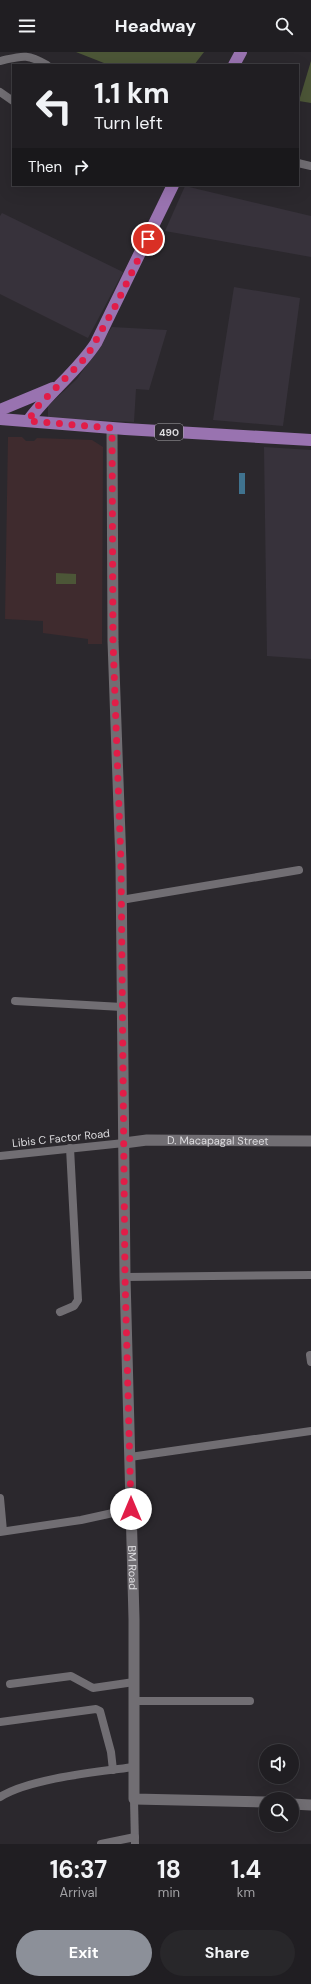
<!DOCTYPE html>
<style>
body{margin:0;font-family:"DM Sans",sans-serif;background:#28272a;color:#f1f3f6;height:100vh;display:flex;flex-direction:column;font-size:15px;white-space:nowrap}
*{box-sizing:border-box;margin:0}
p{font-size:13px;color:#a2a2a5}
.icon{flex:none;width:22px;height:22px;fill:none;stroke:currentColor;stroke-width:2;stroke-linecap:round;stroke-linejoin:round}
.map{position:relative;height:1792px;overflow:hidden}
.details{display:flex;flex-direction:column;background:#201e22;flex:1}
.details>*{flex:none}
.guide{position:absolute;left:12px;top:12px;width:287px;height:122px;border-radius:0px;box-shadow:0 4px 16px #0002,0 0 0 1px #3d3c40;background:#201e22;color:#f1f3f6;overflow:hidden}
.fabs{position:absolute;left:259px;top:1692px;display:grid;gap:8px}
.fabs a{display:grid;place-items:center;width:40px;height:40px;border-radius:50%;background:#201e22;box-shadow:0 4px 16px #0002,0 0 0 1px #3d3c40;font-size:20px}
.pin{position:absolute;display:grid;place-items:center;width:34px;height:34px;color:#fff;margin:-17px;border:2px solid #fff;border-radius:50%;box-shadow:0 1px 4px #0007}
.me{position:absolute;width:44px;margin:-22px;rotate:0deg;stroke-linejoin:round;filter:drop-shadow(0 0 3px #0008)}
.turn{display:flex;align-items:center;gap:14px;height:84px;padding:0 16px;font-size:18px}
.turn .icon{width:52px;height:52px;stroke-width:2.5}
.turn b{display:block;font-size:28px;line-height:34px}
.then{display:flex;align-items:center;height:38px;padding:0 16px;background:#0003;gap:8px;font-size:15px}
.eta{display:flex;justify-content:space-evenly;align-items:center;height:68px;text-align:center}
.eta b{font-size:24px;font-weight:700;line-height:28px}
.action{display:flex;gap:8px;margin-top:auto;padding:8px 16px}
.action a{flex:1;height:46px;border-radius:24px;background:#8c9099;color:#fff;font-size:16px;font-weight:700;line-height:46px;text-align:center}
.action a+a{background:#28272a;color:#f1f3f6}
header{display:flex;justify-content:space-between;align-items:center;height:52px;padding:0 16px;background:#201e22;font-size:18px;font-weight:700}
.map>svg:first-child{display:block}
</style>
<header><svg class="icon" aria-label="menu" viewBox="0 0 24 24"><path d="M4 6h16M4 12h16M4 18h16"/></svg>Headway<svg class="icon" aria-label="search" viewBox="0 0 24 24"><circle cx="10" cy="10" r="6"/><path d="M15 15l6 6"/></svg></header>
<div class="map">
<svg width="311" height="1792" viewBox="0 0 311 1792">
<rect width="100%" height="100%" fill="#2b282d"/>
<g fill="#37323b">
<path d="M185,134L311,164V205L165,179Z"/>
<path d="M2,161L123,220L88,286L0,242V164Z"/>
<path d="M234,235L300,246L283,374L213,368Z"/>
<path d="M112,275L167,278L149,338L136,337L134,370L48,366V354L77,327Z"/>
<path d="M264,395L311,398V607L267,604Z"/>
</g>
<path fill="#3f2b2e" d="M8,385H22L26,389H34L37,386L92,388L103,395L102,592H88V587L43,581V569L5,567Z"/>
<g fill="#4c5637">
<path d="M76,0H204L194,13H109Z"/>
<path d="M311,9V51L299,49Z"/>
<path d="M56,521L76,522V532H56Z"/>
</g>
<rect fill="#40738f" x="239" y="421" width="6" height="21"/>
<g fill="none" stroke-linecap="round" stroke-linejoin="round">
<g stroke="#716e73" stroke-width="8">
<path d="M0,9C22,4 26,1 47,13"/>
<path d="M0,40L13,49"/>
<path d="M298,111L311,114"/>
<path d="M121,848L299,818"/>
<path d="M15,949L122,955"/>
<path d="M0,1104L124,1091"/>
<path d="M125,1225L311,1223"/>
<path d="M60,1260L74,1254L78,1248L70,1096"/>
<path d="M310,1303L311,1310"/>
<path d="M130,1405L311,1379"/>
<path d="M0,1446L3,1479"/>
<path d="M0,1480L81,1468L131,1457"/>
<path d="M10,1632L71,1624L93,1636L134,1630"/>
<path d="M135,1649H250"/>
<path d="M0,1670L96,1657L100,1659L111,1700L113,1718"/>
<path d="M0,1745C31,1726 97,1720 134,1715"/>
<path d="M134,1747L135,1792"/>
<path d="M101,1792L135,1785"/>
</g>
<g stroke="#716e73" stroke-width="11">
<path id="s1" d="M112,376L113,589L121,812L125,1225L134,1567V1747L266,1750"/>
<path id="s2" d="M124,1091L147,1088L311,1089"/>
<path d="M292,1752L311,1753"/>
</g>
<g stroke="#9973b0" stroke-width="12">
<path d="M234,13L241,0"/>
<path d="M0,358L53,336"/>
<path d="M0,367L125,377L311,388"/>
<path d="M28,369C48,341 77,320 96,291L173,133"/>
</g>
</g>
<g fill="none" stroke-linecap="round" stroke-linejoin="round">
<path stroke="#e11d48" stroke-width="7" stroke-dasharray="0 12.6" d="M131,1457L125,1225L121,812L113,589L112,376L28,369L37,355L87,304L116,253L148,187"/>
</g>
<g text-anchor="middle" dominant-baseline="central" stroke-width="4" stroke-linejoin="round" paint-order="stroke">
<rect fill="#2b282d" stroke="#a8a6aa" stroke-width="1" x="155" y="372" width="28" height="16" rx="3"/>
<g font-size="10" font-weight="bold" fill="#dddcdf">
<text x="169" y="380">490</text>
</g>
<g font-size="11" fill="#dddcdf" stroke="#2b282d">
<text transform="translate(61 1086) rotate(-6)">Libis C Factor Road</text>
<text stroke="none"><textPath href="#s2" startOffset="94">D. Macapagal Street</textPath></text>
<text stroke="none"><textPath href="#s1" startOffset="1140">BM Road</textPath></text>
</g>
</g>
</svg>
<div class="fabs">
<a><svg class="icon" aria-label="sound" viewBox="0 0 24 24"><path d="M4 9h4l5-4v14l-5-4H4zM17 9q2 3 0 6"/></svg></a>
<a><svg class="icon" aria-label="search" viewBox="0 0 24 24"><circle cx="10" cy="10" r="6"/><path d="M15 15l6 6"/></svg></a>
</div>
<div class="pin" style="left:148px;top:187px;background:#d93025"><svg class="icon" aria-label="arrive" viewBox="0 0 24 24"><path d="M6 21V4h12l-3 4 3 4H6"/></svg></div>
<svg class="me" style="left:131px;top:1457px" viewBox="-20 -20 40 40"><circle r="19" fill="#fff"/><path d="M0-13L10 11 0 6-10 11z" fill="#e11d48"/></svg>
<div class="guide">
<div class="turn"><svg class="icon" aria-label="left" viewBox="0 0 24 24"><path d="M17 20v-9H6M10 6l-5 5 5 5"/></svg><div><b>1.1 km</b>Turn left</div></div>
<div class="then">Then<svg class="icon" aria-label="right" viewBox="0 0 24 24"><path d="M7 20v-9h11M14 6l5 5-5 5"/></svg></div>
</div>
</div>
<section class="details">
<div class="eta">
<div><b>16:37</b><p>Arrival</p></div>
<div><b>18</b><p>min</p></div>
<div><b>1.4</b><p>km</p></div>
</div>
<div class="action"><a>Exit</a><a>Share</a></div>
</section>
